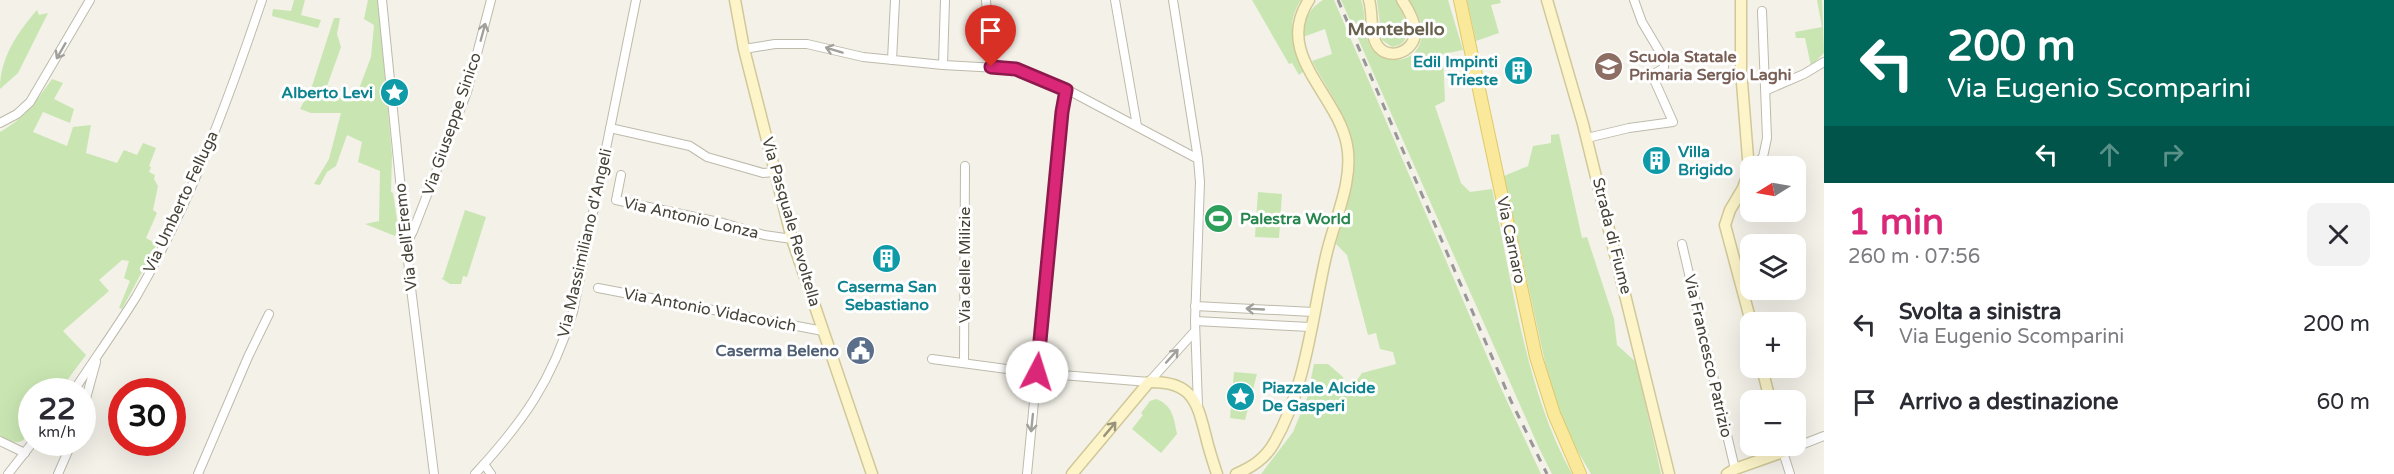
<!DOCTYPE html>
<html lang="it">
<meta charset="utf-8">
<style>
body{margin:0;font-family:"Varela Round",sans-serif;background:#f2f2f3;color:#2b2b33;height:100vh;display:flex;flex-direction:column;font-size:22px;white-space:nowrap}
*{box-sizing:border-box;margin:0}
p{font-size:20px;color:#7c7c81}
.icon{flex:none;width:33px;height:33px;fill:none;stroke:currentColor;stroke-width:2;stroke-linecap:round;stroke-linejoin:round}
.map{position:relative;flex:1;overflow:hidden}
.drawer{display:flex;flex-direction:column;background:#fff;width:570px}
.drawer>*{flex:none}
.hud{background:#00695c;color:#fff;overflow:hidden}
.needle{width:39px;rotate:259deg}
.tools{position:absolute;left:1740px;top:156px;display:grid;gap:12px}
.tools a{display:grid;place-items:center;width:66px;height:66px;border-radius:12px;background:#fff;box-shadow:0 6px 24px #0002;font-size:30px}
.speed{position:absolute;left:18px;top:378px;display:flex;gap:12px;font-size:30px;font-weight:700;text-align:center}
.speed>*{display:grid;place-content:center;width:78px;height:78px;border-radius:50%;background:#fff;box-shadow:0 6px 24px #0002;line-height:1}
.speed small{font-size:15px;font-weight:400}
.speed .limit{border:9px solid #d22;background:#fff;color:#111}
.pin{position:absolute;display:grid;place-items:center;width:51px;height:51px;color:#fff;margin:-62px -26px;border-radius:50% 50% 50% 0;rotate:-45deg;box-shadow:0 0 6px #0007}
.pin .icon{rotate:45deg}
.me{position:absolute;width:66px;margin:-33px;rotate:5deg;stroke-linejoin:round;filter:drop-shadow(0 0 4px #0008)}
.turn{display:flex;align-items:center;gap:21px;height:126px;padding:0 24px;font-size:27px}
.turn .icon{width:78px;height:78px;stroke-width:2.5}
.turn b{display:block;font-size:42px;line-height:51px}
.lanes{display:flex;align-items:center;height:57px;padding:0 24px;background:#0003;justify-content:center;gap:30px;direction:ltr}
.lanes .off{opacity:.35}
.round{display:grid;place-items:center;flex:none;width:63px;height:63px;border-radius:12px;background:#f2f2f3}
.summary{display:flex;align-items:center;justify-content:space-between;height:102px;padding:0 24px}
h1{font-size:36px;font-weight:700;line-height:45px;color:#db2777}
ul{padding:0;list-style:none}
li{display:flex;align-items:center;gap:18px;height:78px;padding:0 24px}
li div{flex:1}
li b{display:block;font-size:22px}
li em{font-style:normal}
main{display:flex;flex:1;min-height:0}
.map>svg:first-child{display:block}
</style>
<main>
<div class="map">
<svg width="1824" height="474" viewBox="0 0 1824 474">
<rect width="100%" height="100%" fill="#f3f1e8"/>
<g fill="#c9e6b2">
<path d="M294,0H305L301,15L321,20L318,28L272,16L273,9L291,11Z"/>
<path d="M368,0H378L392,155L391,192L393,193L399,233L395,236L365,224L379,221L380,171L358,162L362,142L347,135L336,166L327,172L320,185L314,184L329,159L341,113H311L300,109L312,86L334,18H340L337,34L341,47L327,86L357,94L371,57L374,25L364,19Z"/>
<path d="M1252,0H1301C1285,24 1293,48 1304,71L1299,75L1292,63L1289,64Z"/>
<path d="M1323,0H1334L1499,384L1541,474H1261L1293,432L1307,398L1314,364H1328L1343,377L1344,383L1357,380L1362,373L1396,364L1393,352L1380,349L1376,333L1368,335L1347,255L1336,244C1344,214 1356,180 1353,149C1351,120 1325,86 1312,61L1332,54L1325,29L1303,37C1304,19 1308,10 1323,0Z"/>
<path d="M1341,0H1361C1367,15 1362,37 1373,50C1387,66 1416,63 1421,40C1425,26 1416,11 1409,0H1448L1463,50L1443,54L1445,101L1435,106L1461,183L1470,192L1492,189C1512,281 1526,392 1572,474H1552L1539,448Z"/>
<path d="M1377,0H1396C1404,15 1418,43 1392,47L1382,40Z"/>
<path d="M1467,0H1500L1501,3L1491,5L1499,33L1476,41Z"/>
<path d="M1817,0H1822L1824,53L1811,66L1805,38H1796L1795,32L1822,27Z"/>
<path d="M37,10L39,15L48,13L18,73L0,89C0,58 17,33 37,10Z"/>
<path d="M52,79L63,83L54,99L74,109L70,123L43,112L33,132L67,146L73,127L91,125L86,153L117,163L124,150L137,155L143,143L156,148L149,166L151,167L149,172L155,175L154,179L158,186L153,210L157,213L146,238L157,244L122,309L119,308L130,281L124,278L129,261L122,260L99,280L109,291L63,331L86,355L59,391L32,392C32,405 37,445 14,442C10,441 4,438 0,436V132C24,119 37,100 52,79Z"/>
<path d="M1559,134L1582,238L1587,237L1614,319L1617,345L1636,362L1661,474H1591L1573,443L1552,394L1504,176L1528,166L1533,146L1551,143V135Z"/>
<path d="M1258,192L1282,194L1279,238L1255,237Z"/>
<path d="M465,210L486,217L467,277L463,276L461,284H450L441,278H443Z"/>
<path d="M1234,372L1257,374L1245,420L1230,418Z"/>
<path d="M1156,399C1173,405 1174,419 1177,434L1161,453L1132,429L1143,415L1141,413L1150,401Z"/>
</g>
<g fill="none" stroke-linecap="round" stroke-linejoin="round">
<defs>
<g id="street">
<path d="M382,0L410,280L434,474"/>
<path d="M986,0L991,67"/>
<path d="M1115,0L1137,126"/>
<path d="M1173,0L1198,159L1200,182L1195,321L1198,406"/>
<path d="M744,49L775,44H807L863,57L943,65L1016,69L1066,89L1198,159"/>
<path d="M892,60L895,0"/>
<path d="M943,65L945,0"/>
<path d="M1767,90L1804,74L1824,62"/>
<path d="M0,123L17,114L30,102L90,0"/>
<path d="M610,128L690,146L707,157L763,173L775,172"/>
<path d="M1587,138L1629,128L1673,122L1652,75L1664,68V59L1642,22L1634,0"/>
<path d="M1753,166L1763,157L1767,138L1762,11"/>
<path d="M621,175L616,200L723,223L764,235L792,239"/>
<path d="M407,243L413,231L467,92L491,0"/>
<path d="M1682,244L1735,469"/>
<path d="M598,288L823,331"/>
<path d="M1195,306L1313,312"/>
<path d="M1195,321L1310,327"/>
<path d="M932,359L1037,373L1149,382L1195,331"/>
<path d="M964,363L965,166"/>
<path d="M73,392C94,360 116,329 136,297C190,204 228,101 262,0"/>
<path d="M82,413L96,362"/>
<path d="M0,441L25,453"/>
<path d="M484,464L491,474"/>
<path d="M8,474L33,442"/>
<path d="M58,474L72,442"/>
<path d="M198,474L248,357L269,314"/>
<path d="M475,474C523,422 552,381 573,312L636,0"/>
<path d="M1027,474L1062,112L1066,89"/>
<path d="M1790,474L1783,452L1824,436"/>
</g>
<g id="secondary">
<path d="M735,0L744,49L792,239L872,474"/>
<path d="M1369,0C1373,13 1370,29 1375,41C1384,64 1417,53 1415,30C1414,19 1408,9 1402,0"/>
<path d="M1547,0L1583,124L1669,474"/>
<path d="M1741,0V70L1749,171L1743,188L1730,210L1725,225L1751,322"/>
<path d="M1762,368L1770,400"/>
<path d="M1072,474L1149,382C1193,381 1197,402 1206,437C1209,450 1213,462 1217,474"/>
<path d="M1236,474C1252,467 1265,459 1274,443C1306,388 1312,317 1326,256C1334,220 1354,181 1347,145C1337,93 1273,54 1309,0"/>
<path d="M1727,474L1735,469L1783,452L1782,446"/>
</g>
<path id="primary" d="M1460,0L1536,357L1554,414L1580,474"/>
</defs>
<use href="#street" stroke="#bebaab" stroke-width="10"/>
<use href="#secondary" stroke="#d1c899" stroke-width="13"/>
<use href="#primary" stroke="#dfc86a" stroke-width="14"/>
<use href="#street" stroke="#fff" stroke-width="8"/>
<use href="#secondary" stroke="#fdf5c9" stroke-width="10"/>
<use href="#primary" stroke="#fae99a" stroke-width="12"/>
<path stroke="#979797" stroke-width="3" stroke-dasharray="8 8" stroke-linecap="butt" d="M1338,0L1511,401L1547,474"/>
</g>
<defs><path id="oneway-shaft" d="M-6 0H5M1.5-3L5.5 0L1.5 3" fill="none" stroke-width="1.6" stroke-linecap="round" stroke-linejoin="round" transform="scale(1.5)"/></defs>
<g stroke="#a2a09b">
<use href="#oneway-shaft" transform="translate(483 32) rotate(-75)"/>
<use href="#oneway-shaft" transform="translate(834 50) rotate(-163)"/>
<use href="#oneway-shaft" transform="translate(61 51) rotate(120)"/>
<use href="#oneway-shaft" transform="translate(1255 309) rotate(-177)"/>
<use href="#oneway-shaft" transform="translate(1172 356) rotate(-48)"/>
<use href="#oneway-shaft" transform="translate(1032 423) rotate(96)"/>
</g>
<use stroke="#989379" href="#oneway-shaft" transform="translate(1110 429) rotate(-50)"/>
<g fill="none" stroke-linecap="round" stroke-linejoin="round">
<defs>
<path id="route" d="M991,67L1016,69L1066,90L1062,112L1037,372"/>
</defs>
<use href="#route" stroke="#8e194d" stroke-width="15"/>
<use href="#route" stroke="#db2777" stroke-width="10"/>
</g>
<defs>
<symbol id="school-disc" viewBox="-11 -11 22 22"><circle r="9.5" fill="#8d6e63" stroke="#fff"/><path d="M0-5L7-2L0 1L-7-2ZM-4 1L0 2.5L4 1V4Q0 6-4 4Z" fill="#fff"/></symbol>
<symbol id="building-disc" viewBox="-11 -11 22 22"><circle r="9.5" fill="#0f9aa8" stroke="#fff"/><path d="M-4-6H4V6H1V3H-1V6H-4ZM-2.5-4.3h1.7v1.8h-1.7ZM.8-4.3h1.7v1.8H.8ZM-2.5-1h1.7V.8h-1.7ZM.8-1h1.7V.8H.8Z" fill="#fff"/></symbol>
<symbol id="sight-disc" viewBox="-11 -11 22 22"><circle r="9.5" fill="#0f9aa8" stroke="#fff"/><path d="M0-6L1.8-2.2L6-1.7L2.9 1.2L3.7 5.4L0 3.3L-3.7 5.4L-2.9 1.2L-6-1.7L-1.8-2.2Z" fill="#fff"/></symbol>
<symbol id="stadium-disc" viewBox="-11 -11 22 22"><circle r="9.5" fill="#2e9e5b" stroke="#fff"/><path d="M0-5a6.5 5 0 1 0 0 10a6.5 5 0 1 0 0-10ZM-3.5-1.8h7v3.6h-7Z" fill="#fff"/></symbol>
<symbol id="civic-disc" viewBox="-11 -11 22 22"><circle r="9.5" fill="#5c6f8a" stroke="#fff"/><path d="M-.6-6.5H3V-4.5H.6V-3L4-1V1h2V6H-6V1h2V-1L-.6-3ZM-1.2 2.5V6h2.4V2.5Z" fill="#fff"/></symbol>
</defs>
<g fill-rule="evenodd">
<use href="#school-disc" x="1592" y="50" width="33" height="33"/>
<use href="#building-disc" x="1502" y="54" width="33" height="33"/>
<use href="#sight-disc" x="378" y="76" width="33" height="33"/>
<use href="#building-disc" x="1640" y="144" width="33" height="33"/>
<use href="#stadium-disc" x="1202" y="202" width="33" height="33"/>
<use href="#building-disc" x="870" y="242" width="33" height="33"/>
<use href="#civic-disc" x="844" y="334" width="33" height="33"/>
<use href="#sight-disc" x="1224" y="380" width="33" height="33"/>
</g>
<g text-anchor="middle" dominant-baseline="central" stroke-width="6" stroke-linejoin="round" paint-order="stroke">
<g font-size="16" font-weight="bold" fill="#785e54" stroke="#fff" text-anchor="start">
<text x="1629" y="57">Scuola Statale<tspan x="1629" dy="18">Primaria Sergio Laghi</tspan></text>
</g>
<g font-size="16" font-weight="bold" fill="#0d838f" stroke="#fff" text-anchor="end">
<text x="1498" y="62">Edil Impinti<tspan x="1498" dy="18">Trieste</tspan></text>
<text x="373" y="93">Alberto Levi</text>
<text x="1678" y="152" text-anchor="start">Villa<tspan x="1678" dy="18">Brigido</tspan></text>
<text x="887" y="287" text-anchor="middle">Caserma San<tspan x="887" dy="18">Sebastiano</tspan></text>
<text x="1262" y="388" text-anchor="start">Piazzale Alcide<tspan x="1262" dy="18">De Gasperi</tspan></text>
</g>
<g font-size="16" fill="#464237" stroke="#fff">
<text transform="translate(452 124) rotate(-71)">Via Giuseppe Sinico</text>
<text transform="translate(181 202) rotate(-65)">Via Umberto Felluga</text>
<text transform="translate(691 218) rotate(13)">Via Antonio Lonza</text>
<text transform="translate(791 222) rotate(74)">Via Pasquale Revoltella</text>
<text transform="translate(1612 236) rotate(76)">Strada di Fiume</text>
<text transform="translate(406 237) rotate(-96)">Via dell'Eremo</text>
<text transform="translate(1511 240) rotate(78)">Via Carnaro</text>
<text transform="translate(585 243) rotate(-77)">Via Massimiliano d'Angeli</text>
<text transform="translate(965 265) rotate(-90)">Via delle Milizie</text>
<text transform="translate(710 310) rotate(11)">Via Antonio Vidacovich</text>
<text transform="translate(1708 356) rotate(77)">Via Francesco Patrizio</text>
</g>
<g font-size="16" font-weight="bold" fill="#27864d" stroke="#fff" text-anchor="start">
<text x="1240" y="219">Palestra World</text>
</g>
<g font-size="16" font-weight="bold" fill="#4e5e75" stroke="#fff" text-anchor="end">
<text x="839" y="351">Caserma Beleno</text>
</g>
<g font-size="18" font-weight="bold" fill="#69614e" stroke="#fff">
<text x="1396" y="29">Montebello</text>
</g>
</g>
</svg>
<div class="tools">
<a><svg class="needle" viewBox="-14 -14 28 28"><path d="M0-13l5 13h-10z" fill="#e53935"/><path d="M0 13l5-13h-10z" fill="#7c7c81"/></svg></a>
<a><svg class="icon" aria-label="layers" viewBox="0 0 24 24"><path d="M12 4l9 5-9 5-9-5zM3 14l9 5 9-5"/></svg></a>
<a>+</a>
<a>−</a>
</div>
<div class="speed"><div>22<small>km/h</small></div><div class="limit">30</div></div>
<div class="pin" style="left:991px;top:67px;background:#d93025"><svg class="icon" aria-label="arrive" viewBox="0 0 24 24"><path d="M6 21V4h12l-3 4 3 4H6"/></svg></div>
<svg class="me" style="left:1037px;top:372px" viewBox="-20 -20 40 40"><circle r="19" fill="#fff"/><path d="M0-13L10 11 0 6-10 11z" fill="#db2777"/></svg>
</div>
<section class="drawer">
<div class="hud">
<div class="turn"><svg class="icon" aria-label="left" viewBox="0 0 24 24"><path d="M17 20v-9H6M10 6l-5 5 5 5"/></svg><div><b>200 m</b>Via Eugenio Scomparini</div></div>
<div class="lanes"><svg class="icon" aria-label="left" viewBox="0 0 24 24"><path d="M17 20v-9H6M10 6l-5 5 5 5"/></svg><svg class="icon off" aria-label="ahead" viewBox="0 0 24 24"><path d="M12 20V5M6 11l6-6 6 6"/></svg><svg class="icon off" aria-label="right" viewBox="0 0 24 24"><path d="M7 20v-9h11M14 6l5 5-5 5"/></svg></div>
</div>
<div class="summary"><div><h1>1 min</h1><p>260 m · 07:56</p></div><a class="round"><svg class="icon" aria-label="close" viewBox="0 0 24 24"><path d="M6 6l12 12M18 6L6 18"/></svg></a></div>
<ul>
<li><svg class="icon" aria-label="left" viewBox="0 0 24 24"><path d="M17 20v-9H6M10 6l-5 5 5 5"/></svg><div><b>Svolta a sinistra</b><p>Via Eugenio Scomparini</p></div><em>200 m</em></li>
<li><svg class="icon" aria-label="arrive" viewBox="0 0 24 24"><path d="M6 21V4h12l-3 4 3 4H6"/></svg><div><b>Arrivo a destinazione</b></div><em>60 m</em></li>
</ul>
</section>
</main>
